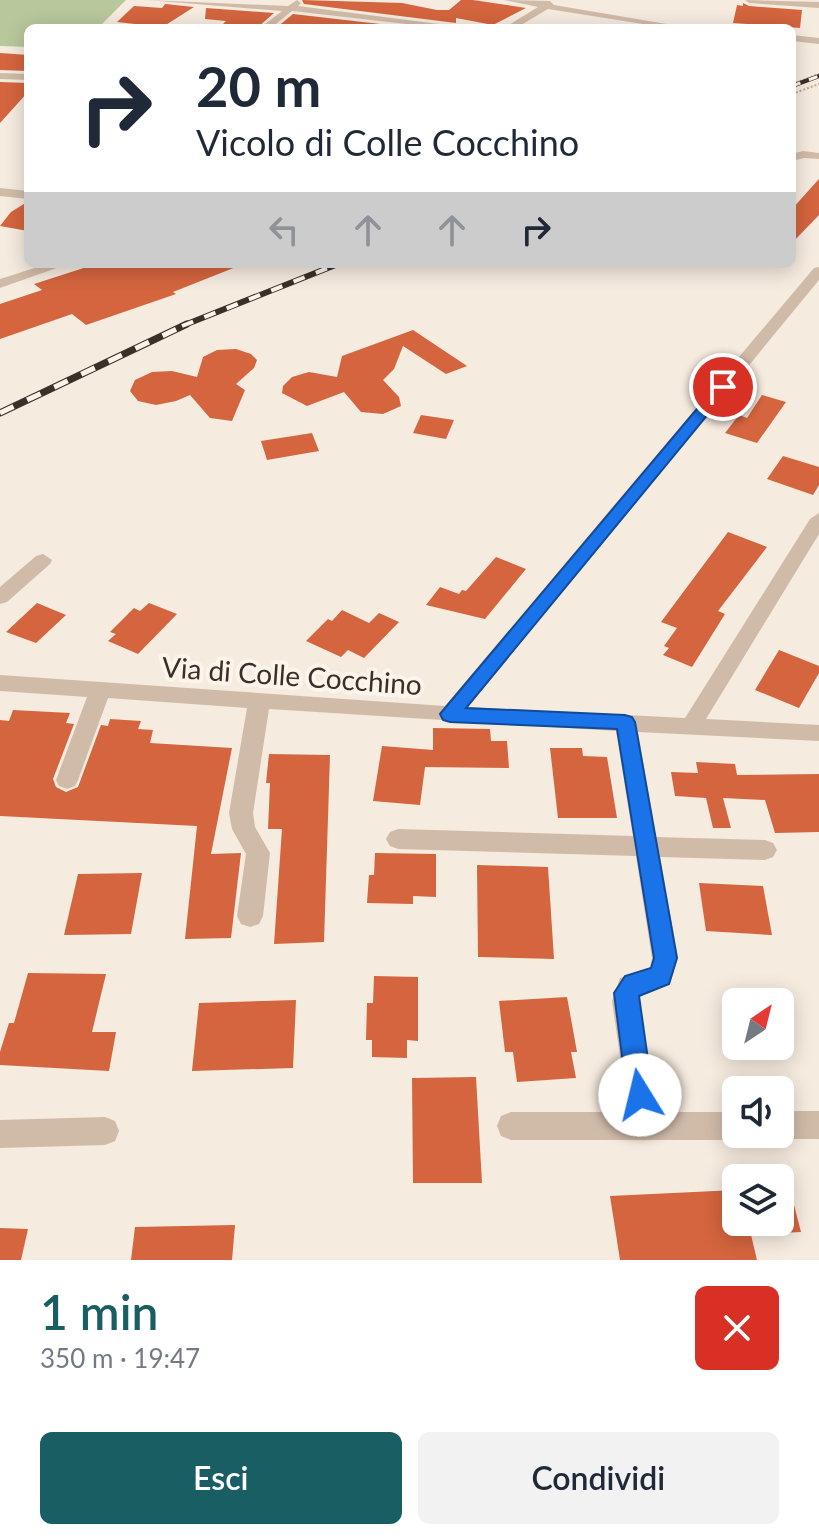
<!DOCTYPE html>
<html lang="it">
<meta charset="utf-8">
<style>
body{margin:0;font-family:Lato,sans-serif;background:#f2f2f3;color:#1f2937;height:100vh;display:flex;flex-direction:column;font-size:30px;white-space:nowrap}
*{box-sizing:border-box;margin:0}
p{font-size:26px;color:#747a83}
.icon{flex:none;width:44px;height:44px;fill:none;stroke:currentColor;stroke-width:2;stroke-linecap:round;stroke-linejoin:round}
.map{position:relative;height:1260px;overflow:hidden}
.details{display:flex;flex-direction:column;background:#fff;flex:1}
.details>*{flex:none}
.banner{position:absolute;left:24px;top:24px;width:772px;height:244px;border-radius:12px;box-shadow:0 4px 20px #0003;background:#fff;color:#1f2937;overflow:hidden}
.needle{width:52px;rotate:35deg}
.fabs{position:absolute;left:722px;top:988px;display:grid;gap:16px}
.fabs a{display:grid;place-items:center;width:72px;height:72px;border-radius:12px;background:#fff;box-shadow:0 4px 20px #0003;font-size:40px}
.pin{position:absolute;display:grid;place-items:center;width:68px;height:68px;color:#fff;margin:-34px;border:4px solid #fff;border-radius:50%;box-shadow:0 2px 8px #0007}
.me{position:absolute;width:88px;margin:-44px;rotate:351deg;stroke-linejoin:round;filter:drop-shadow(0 0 6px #0008)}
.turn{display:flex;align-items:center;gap:28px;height:168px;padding:0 40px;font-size:36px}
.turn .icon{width:104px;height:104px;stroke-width:2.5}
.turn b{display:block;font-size:56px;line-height:68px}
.lanes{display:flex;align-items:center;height:76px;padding:0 40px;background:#0003;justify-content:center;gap:40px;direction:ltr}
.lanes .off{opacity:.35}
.round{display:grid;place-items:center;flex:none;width:84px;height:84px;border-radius:12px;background:#f2f2f3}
.summary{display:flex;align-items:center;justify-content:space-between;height:136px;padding:0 40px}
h1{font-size:48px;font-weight:600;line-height:60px;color:#195e63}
.action{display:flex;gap:16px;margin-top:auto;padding:16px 40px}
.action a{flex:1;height:92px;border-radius:12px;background:#195e63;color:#fff;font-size:32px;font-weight:600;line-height:92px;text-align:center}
.action a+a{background:#f2f2f3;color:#1f2937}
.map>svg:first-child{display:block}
</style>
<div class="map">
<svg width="819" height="1260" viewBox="0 0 819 1260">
<rect width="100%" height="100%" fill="#f6ebdf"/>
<path fill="#b8c79c" d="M0,0H126L98,28H28V47L0,46Z"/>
<g fill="#d4653e">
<path d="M302,0L402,3L437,10H449L461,0H473L526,8L493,25L456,18V23L304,4Z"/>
<path d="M743,3L749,6L802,10L800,28L733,23L737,5L743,6Z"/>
<path d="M165,4L194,7L161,28H141L144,25L117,22L134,6L162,8Z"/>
<path d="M206,8L274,13L257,28H219L226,21L205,19Z"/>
<path d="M293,14L415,28H276Z"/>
<path d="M0,53L28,55V71L0,70Z"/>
<path d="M0,82L28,83V92L0,123Z"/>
<path d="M819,179V215L792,243V209Z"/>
<path d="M27,202L28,231L0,226L11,212Z"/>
<path d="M96,264H241V265L173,292L176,294L86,325L72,314L0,339V304L42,290L34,284Z"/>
<path d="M413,330L467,366L446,374L403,346L394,369L383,380L399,397L401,406L383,414L361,412L344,392L307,406L282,393L283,386L292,377L309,372L337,377L342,356Z"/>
<path d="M236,349L251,354L257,360L254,368L236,384L245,390L232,421L210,418L190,395L176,401L156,405L138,401L130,391L135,380L152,372L172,371L197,377L203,357L217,350Z"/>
<path d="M762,395L786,402L757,443L725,433L739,415L747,418Z"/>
<path d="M421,415L454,420L446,439L413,433Z"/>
<path d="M312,433L319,451L267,460L261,441Z"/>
<path d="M783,456L819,467V485L813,495L767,479Z"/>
<path d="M728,532L767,547L718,611L725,614L692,667L663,655L669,648L664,646L677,628L661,622Z"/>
<path d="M496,557L526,569L485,619L426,605L440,587L459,594L462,590L466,591Z"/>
<path d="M37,603L66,615L36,643L6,632Z"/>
<path d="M149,603L177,614L138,654L108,641L116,634L110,632L134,608L140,611Z"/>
<path d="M342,610L369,623L379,613L399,622L364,658L348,650L341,657L306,641L328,619L332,621Z"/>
<path d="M779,650L819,666V673L799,708L755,690Z"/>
<path d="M13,710L70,713L66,723L74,724L53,779L56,787L66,792L78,787L101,725L108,726L110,719L141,721L138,729L153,730L150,743L232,748L211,854L241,853L231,938L185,939L197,826L0,816V720L9,721Z"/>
<path d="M433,728L490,729L491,741H507L509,768L425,767L420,805L373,801L382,746L433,750Z"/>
<path d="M550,748H582L583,756L607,757L617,818H558Z"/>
<path d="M269,754L330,755L324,942L274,944L282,829H268L270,783H266Z"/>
<path d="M696,762L735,764L737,775L819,774V832L775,833L765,800L723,798L731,828H713L706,798L675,796L671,772L698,773Z"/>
<path d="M375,853L436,854V897L413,896V904L367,903L369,875H374Z"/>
<path d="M477,865L548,867L554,959L478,957Z"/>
<path d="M142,873L131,934L64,935L78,874Z"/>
<path d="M699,883L763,886L772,935L706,931Z"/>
<path d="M28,973L106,974L92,1032H116L109,1071L0,1065V1052L9,1023H14Z"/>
<path d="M374,976L418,977V1041L407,1040V1058L372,1057V1040H366L367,1003H373Z"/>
<path d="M567,997L577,1052H571L576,1078L517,1082L513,1052H505L499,1001Z"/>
<path d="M296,1000L293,1068L192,1071L199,1003Z"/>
<path d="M476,1077L482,1183H413L412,1078Z"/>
<path d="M786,1174L801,1232L780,1233V1175Z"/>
<path d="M736,1190V1222H748L757,1260H620L610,1196Z"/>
<path d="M235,1225L232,1260H131L135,1227Z"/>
<path d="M0,1228L28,1229L21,1260H0Z"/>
</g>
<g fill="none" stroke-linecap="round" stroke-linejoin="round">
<g stroke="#bca592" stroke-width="2" stroke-dasharray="2 2" stroke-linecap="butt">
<path d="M792,84L819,74"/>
<path d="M792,94L819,84"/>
</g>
<g fill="#d0bba8" fill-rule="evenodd">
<path d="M147,0L288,6L297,0L301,3L298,6L470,28H442L292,11L271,28H260L282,11Z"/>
<path d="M504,0L550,1L554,5L690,28H668L548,9L516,28H504L538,7Z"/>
<path d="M745,0L819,2V8L749,3Z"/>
<path d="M792,35L819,38V44L792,41Z"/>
<path d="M0,73L28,74V80L0,79Z"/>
<path d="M803,151L819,153V159L804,158L792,161V154Z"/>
<path d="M0,188L28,191V199L0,196Z"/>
<path d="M47,264H68L0,288V279Z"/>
<path d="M819,267V280L468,707L685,718L810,519L819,513V534L706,719L819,725V741L638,732L656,837L765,840L773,843L777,850L773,857L765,860L660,857L678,958L670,984L640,995L638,1001L657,1112H736V1134H747L736,1140H511L501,1136L497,1126L501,1116L511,1112H628L612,1001L620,978L650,968L652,958L636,856L398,849L390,846L386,839L390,832L398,829L633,836L616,731L269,709L253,813L255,827L270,853L263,916L259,924L250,927L241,924L237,916L246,854L232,829L229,813L247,708L108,698L78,780L75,786L67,789L59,786L56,780L87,697L0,691V675L445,706L814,268Z"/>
<path d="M43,554L52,560L50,564L7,602L0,604V587L36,556Z"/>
<path d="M780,1111H819V1139H780L770,1135L780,1134Z"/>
<path d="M105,1117L115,1121L119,1131L115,1141L105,1145L0,1148V1120Z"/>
</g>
<defs>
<path id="rail-far2" d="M792,86L819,76"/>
<path id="rail-far1" d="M182,326L338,264"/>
<path id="rail" d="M0,413L187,324"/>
</defs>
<use href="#rail-far2" stroke="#3c2f29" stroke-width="4"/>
<use href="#rail-far1" stroke="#3c2f29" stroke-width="6"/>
<use href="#rail" stroke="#3c2f29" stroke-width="7"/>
<use href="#rail-far2" stroke="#fcf5ec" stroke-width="3" stroke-dasharray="9" stroke-linecap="butt"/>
<use href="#rail-far1" stroke="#fcf5ec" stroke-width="4" stroke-dasharray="12" stroke-linecap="butt"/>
<use href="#rail" stroke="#fcf5ec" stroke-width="5" stroke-dasharray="15" stroke-linecap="butt"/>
</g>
<path fill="#1a73e8" stroke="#114b97" stroke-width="2" d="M723,383L730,387L728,390L466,708L625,715L632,717L635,722L677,958L669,984L639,996L653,1095L649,1104L640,1108L631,1104L627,1095L614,993L625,976L651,968L654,958L617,729L450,722L443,720L440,714L718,384Z"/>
<g text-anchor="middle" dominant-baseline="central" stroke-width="8" stroke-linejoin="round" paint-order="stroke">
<g font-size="28" fill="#3c2f29" stroke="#fcf5ec">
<text transform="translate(292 675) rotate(4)">Via di Colle Cocchino</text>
</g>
</g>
</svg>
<div class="fabs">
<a><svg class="needle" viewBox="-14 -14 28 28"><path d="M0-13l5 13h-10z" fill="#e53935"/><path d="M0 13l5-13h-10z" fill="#747a83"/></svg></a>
<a><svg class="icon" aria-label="sound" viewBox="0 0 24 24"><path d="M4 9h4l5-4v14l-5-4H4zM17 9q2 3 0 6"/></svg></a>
<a><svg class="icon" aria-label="layers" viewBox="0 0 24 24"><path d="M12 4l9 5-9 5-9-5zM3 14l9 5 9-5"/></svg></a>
</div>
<div class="pin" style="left:723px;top:387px;background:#d93025"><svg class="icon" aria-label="arrive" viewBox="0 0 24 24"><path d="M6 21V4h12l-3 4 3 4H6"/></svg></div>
<svg class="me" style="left:640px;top:1095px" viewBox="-20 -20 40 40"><circle r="19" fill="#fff"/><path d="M0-13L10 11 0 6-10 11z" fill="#1a73e8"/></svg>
<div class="banner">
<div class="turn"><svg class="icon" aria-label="right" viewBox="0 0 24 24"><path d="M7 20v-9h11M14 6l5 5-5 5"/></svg><div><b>20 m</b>Vicolo di Colle Cocchino</div></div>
<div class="lanes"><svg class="icon off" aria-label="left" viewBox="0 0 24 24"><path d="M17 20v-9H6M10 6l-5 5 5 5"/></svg><svg class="icon off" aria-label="ahead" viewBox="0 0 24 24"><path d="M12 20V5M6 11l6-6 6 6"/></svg><svg class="icon off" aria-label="ahead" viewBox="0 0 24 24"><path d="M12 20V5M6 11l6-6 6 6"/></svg><svg class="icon" aria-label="right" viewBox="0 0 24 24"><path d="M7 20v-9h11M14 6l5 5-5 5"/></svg></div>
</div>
</div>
<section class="details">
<div class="summary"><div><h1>1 min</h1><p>350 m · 19:47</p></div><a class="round" style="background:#d93025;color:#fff"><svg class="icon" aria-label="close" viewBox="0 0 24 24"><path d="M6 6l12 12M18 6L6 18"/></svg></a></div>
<div class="action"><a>Esci</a><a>Condividi</a></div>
</section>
